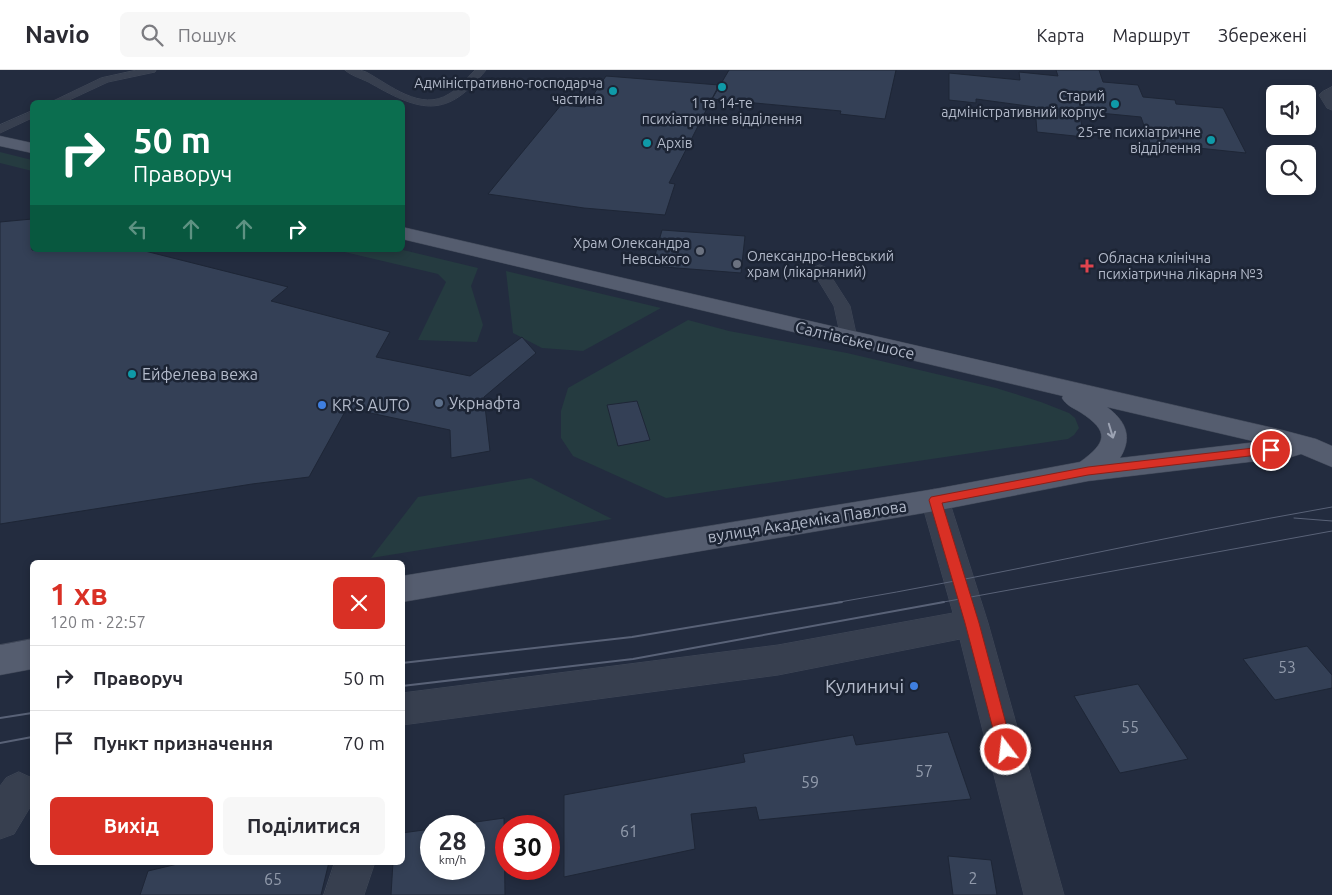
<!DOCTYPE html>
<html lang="uk">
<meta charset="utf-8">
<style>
body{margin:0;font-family:Ubuntu,sans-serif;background:#f7f7f7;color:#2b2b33;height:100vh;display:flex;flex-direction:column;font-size:19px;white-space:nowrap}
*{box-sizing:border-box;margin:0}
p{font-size:16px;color:#7c7c81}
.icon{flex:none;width:28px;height:28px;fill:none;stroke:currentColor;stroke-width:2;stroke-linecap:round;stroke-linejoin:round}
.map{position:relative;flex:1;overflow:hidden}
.side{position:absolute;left:30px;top:490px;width:375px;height:305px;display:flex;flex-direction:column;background:#fff;border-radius:8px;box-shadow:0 2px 8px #0003}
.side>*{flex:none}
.hud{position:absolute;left:30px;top:30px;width:375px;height:152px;border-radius:8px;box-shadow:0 2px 8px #0003;background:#0b6e4f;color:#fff;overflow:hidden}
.buttons{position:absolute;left:1266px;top:15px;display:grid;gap:10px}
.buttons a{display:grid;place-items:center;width:50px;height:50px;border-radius:8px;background:#fff;box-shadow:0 2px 8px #0003;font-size:25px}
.speed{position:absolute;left:420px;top:745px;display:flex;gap:10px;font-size:25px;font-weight:700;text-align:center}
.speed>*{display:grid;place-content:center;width:65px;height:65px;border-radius:50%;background:#fff;box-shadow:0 2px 8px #0003;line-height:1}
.speed small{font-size:12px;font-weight:400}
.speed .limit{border:8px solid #d22;background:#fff;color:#111}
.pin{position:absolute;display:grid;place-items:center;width:42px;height:42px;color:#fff;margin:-21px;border:2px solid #fff;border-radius:50%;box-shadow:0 1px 5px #0007}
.me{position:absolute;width:55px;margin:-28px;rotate:345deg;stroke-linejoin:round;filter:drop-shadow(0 0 4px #0008)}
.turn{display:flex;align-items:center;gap:18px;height:105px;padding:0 20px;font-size:22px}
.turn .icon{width:65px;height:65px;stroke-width:2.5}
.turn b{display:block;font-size:35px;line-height:42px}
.lanes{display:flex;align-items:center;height:48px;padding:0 20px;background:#0003;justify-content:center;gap:25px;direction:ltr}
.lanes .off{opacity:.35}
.round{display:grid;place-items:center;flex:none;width:52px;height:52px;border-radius:8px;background:#f7f7f7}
.headline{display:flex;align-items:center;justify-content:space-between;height:85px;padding:0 20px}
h1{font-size:30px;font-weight:700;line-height:38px;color:#d93025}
.primary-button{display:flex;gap:10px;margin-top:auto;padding:10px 20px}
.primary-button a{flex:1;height:58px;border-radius:8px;background:#d93025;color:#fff;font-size:20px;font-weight:700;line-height:58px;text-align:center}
.primary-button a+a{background:#f7f7f7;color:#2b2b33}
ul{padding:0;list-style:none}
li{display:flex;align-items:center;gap:15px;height:65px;padding:0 20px;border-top:1px solid #e1e1e2}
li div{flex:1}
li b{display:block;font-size:19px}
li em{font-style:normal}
header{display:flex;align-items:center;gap:30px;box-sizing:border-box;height:70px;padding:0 25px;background:#fff;border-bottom:1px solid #e1e1e2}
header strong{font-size:24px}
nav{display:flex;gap:28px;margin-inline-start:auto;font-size:18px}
.search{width:350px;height:45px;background:#f7f7f7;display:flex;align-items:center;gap:12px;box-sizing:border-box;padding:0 18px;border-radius:8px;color:#7c7c81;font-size:19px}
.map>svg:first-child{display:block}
</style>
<header>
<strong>Navio</strong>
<div class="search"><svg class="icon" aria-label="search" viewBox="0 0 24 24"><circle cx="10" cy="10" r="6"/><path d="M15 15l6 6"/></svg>Пошук</div>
<nav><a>Карта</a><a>Маршрут</a><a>Збережені</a></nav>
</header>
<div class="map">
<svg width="1332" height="825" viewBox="0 0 1332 825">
<rect width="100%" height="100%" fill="#232c3f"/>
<g fill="#253b40">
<path d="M0,82L32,90V101L0,93Z"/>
<path d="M336,180H403L478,198L471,216L483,255L477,272L418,270L446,212L438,204Z"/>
<path d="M506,201L661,238L583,281L542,278L513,263Z"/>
<path d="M688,250L729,261L847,283L996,318L1041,332L1069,343L1075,348L1079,358L1074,365L1068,369L666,428L573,386L561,368V341L568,318Z"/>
<path d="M531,408L612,449L371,488L418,427Z"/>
</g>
<g fill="#344056" stroke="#1e2636">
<path d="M729,0H896L885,49L840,44L841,41L712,29Z"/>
<path d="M1056,0H1099L1103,12L1138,15L1143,27L1175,30L1176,34L1223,38L1246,83L1150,73L1141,47L1079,41L1084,67L1037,62L1035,37L976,29V33L949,30V3L1020,10L1019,2L1058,6Z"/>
<path d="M606,6L719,15L669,113L675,114L665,145L584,138L488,124L561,35L585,37Z"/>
<path d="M32,149V180H141L288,217L271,231L390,262L376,287L470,306L522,267L536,283L484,327L490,381L451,388L450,360L347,338L309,407L252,414L0,454V152Z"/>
<path d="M662,160L745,166L741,203L652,196Z"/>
<path d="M637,331L650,370L618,376L607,335Z"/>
<path d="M1307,576L1332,605V618L1275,630L1243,589Z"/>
<path d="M1138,614L1188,689L1120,703L1074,626Z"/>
<path d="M948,662L971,729L759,750L756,737L691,744L695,779L564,807V725L745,692L743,684L853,665L856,675Z"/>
<path d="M504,748L505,825H391L393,792H402V763L431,759V799H474V756H448Z"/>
<path d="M948,786L991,790L997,825H953Z"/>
<path d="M186,792H329L321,825H140L148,801Z"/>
</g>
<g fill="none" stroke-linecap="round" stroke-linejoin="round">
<defs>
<g id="lane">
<path d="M137,0H156L155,2L108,12L65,32H51L101,8Z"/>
<path d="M345,0H360L366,2C390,15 421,42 449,24C459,18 467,8 475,0H486C447,49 421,42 372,14C364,9 351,6 345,0Z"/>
<path d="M32,41V48L0,63V55Z"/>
<path d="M820,195L825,197L850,236L857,268L855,272L849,273L843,272L841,268L834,236L812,200L815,197Z"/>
</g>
<g id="street">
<path d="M1332,17V40L1327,38L1319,25L1322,22Z"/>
<path d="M935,419L945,422L949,430L988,553L1064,825H1024L960,569L778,605L402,655V623L778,575L953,543L921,430L925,422Z"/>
<path d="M19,702L32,708V734L14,764L0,769V716L6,708Z"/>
<path d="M335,792H375L364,825H324Z"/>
</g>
<g id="primary">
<path d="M0,66L32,73V83L0,76Z"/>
<path d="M402,157L1282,360L1316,369L1332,376V397L1301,384L1291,387L1088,411L935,441L402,532V506L935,419L1080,392C1106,373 1111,362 1080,342C1073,338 1066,335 1062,328L1063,326L402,169ZM1107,337L1257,372L1120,388C1133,367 1126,351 1107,337Z"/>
<path d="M32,569V599L0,605V575Z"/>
</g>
</defs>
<use href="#lane" stroke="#404858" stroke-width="1"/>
<use href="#street" stroke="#404858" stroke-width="1"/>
<use href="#primary" stroke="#404858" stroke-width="1"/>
<use href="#lane" fill="#373f4f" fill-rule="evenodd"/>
<use href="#street" fill="#373f4f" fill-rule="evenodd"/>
<use href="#primary" fill="#555d6f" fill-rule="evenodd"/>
<g stroke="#596277" stroke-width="1">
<path d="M1294,448L1332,451"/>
<path d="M834,533C1001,505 1165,466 1332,437"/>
<path d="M938,533L1332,461"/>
</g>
<g stroke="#596277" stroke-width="2">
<path d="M402,593L632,567L842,532"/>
<path d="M402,616L633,589L944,532"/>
<path d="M0,648L32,643"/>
<path d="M0,673L32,667"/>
</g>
</g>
<defs><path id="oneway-shaft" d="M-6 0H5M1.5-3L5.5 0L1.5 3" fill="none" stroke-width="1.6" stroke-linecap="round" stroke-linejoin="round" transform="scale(1.25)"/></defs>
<use stroke="#9ca3b3" href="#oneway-shaft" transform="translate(1111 361) rotate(73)"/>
<path fill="#d93025" stroke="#8d1f18" d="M1271,376L1275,377L1276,380L1275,383L1088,405L942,433L979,553L1013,680L1011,685L1006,687L1000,685L965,553L929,430L931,427L1088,397Z"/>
<g fill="#0f9aa8" stroke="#1c2434" stroke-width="2">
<circle cx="722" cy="17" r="5"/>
<circle cx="613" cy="21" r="5"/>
<circle cx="1115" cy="34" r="5"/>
<circle cx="1211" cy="70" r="5"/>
<circle cx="647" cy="73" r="5"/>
<circle cx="132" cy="304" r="5"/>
</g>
<g fill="#6b7280" stroke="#1c2434" stroke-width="2">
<circle cx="700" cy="181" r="5"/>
<circle cx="737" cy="194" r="5"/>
</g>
<path fill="#e0444e" stroke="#1c2434" stroke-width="2" d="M1084.5 188.5h5v5h5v5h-5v5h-5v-5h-5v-5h5z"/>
<circle fill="#5c6f8a" stroke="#1c2434" stroke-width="2" cx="439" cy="333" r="5"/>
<g fill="#3f7fe0" stroke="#1c2434" stroke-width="2">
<circle cx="322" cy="335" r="5"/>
<circle cx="914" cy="616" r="5"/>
</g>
<g text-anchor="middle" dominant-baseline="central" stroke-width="5" stroke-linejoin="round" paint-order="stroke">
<g font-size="14" fill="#b3baca" stroke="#1c2434" text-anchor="end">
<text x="603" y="13">Адміністративно-господарча<tspan x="603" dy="16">частина</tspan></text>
<text x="1105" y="26">Старий<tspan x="1105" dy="16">адміністративний корпус</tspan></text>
<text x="722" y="33" text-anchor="middle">1 та 14-те<tspan x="722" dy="16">психіатричне відділення</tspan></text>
<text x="1201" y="62">25-те психіатричне<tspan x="1201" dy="16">відділення</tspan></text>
<text x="657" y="73" text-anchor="start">Архів</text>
<text x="690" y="173">Храм Олександра<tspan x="690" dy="16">Невського</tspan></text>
<text x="747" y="186" text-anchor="start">Олександро-Невський<tspan x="747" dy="16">храм (лікарняний)</tspan></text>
<text x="1098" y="188" text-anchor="start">Обласна клінічна<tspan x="1098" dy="16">психіатрична лікарня №3</tspan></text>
</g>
<g font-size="16" fill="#b3baca" stroke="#1c2434">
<text transform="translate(855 270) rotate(13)">Салтівське шосе</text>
<text transform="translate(807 451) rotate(-9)">вулиця Академіка Павлова</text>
</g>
<g font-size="16" fill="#b3baca" stroke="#1c2434" text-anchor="start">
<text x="142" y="304">Ейфелева вежа</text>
<text x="449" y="333">Укрнафта</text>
<text x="332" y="335">KR’S AUTO</text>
</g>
<g font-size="16" fill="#919aab">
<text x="1287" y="597">53</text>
<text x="1130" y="657">55</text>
<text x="924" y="701">57</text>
<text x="810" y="712">59</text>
<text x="629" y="761">61</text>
<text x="973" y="808">2</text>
<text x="273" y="809">65</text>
</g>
<g font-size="19" fill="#b3baca" stroke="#1c2434" text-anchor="end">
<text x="904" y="616">Кулиничі</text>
</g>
</g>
</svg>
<div class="buttons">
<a><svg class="icon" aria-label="sound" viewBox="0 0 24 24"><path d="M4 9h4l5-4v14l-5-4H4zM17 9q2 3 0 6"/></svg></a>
<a><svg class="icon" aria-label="search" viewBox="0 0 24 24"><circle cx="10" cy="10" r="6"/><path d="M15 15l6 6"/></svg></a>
</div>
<div class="speed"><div>28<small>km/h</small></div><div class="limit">30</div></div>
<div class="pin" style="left:1271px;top:380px;background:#d93025"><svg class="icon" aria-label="arrive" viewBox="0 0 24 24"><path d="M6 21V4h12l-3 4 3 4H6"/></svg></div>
<svg class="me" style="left:1006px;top:680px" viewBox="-20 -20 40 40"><circle r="17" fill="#d93025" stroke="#fff" stroke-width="3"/><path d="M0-11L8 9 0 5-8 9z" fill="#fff"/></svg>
<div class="hud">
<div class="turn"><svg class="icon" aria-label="right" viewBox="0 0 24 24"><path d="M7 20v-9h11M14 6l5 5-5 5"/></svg><div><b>50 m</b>Праворуч</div></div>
<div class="lanes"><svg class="icon off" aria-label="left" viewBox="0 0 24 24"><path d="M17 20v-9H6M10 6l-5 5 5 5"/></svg><svg class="icon off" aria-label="ahead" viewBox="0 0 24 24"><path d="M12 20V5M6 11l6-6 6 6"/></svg><svg class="icon off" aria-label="ahead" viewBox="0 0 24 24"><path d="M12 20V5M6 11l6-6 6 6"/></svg><svg class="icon" aria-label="right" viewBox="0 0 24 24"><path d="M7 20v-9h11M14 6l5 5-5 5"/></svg></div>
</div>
<section class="side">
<div class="headline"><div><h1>1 хв</h1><p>120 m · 22:57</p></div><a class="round" style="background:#d93025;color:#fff"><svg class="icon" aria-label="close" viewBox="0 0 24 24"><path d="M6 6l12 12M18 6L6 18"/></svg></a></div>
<ul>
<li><svg class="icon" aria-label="right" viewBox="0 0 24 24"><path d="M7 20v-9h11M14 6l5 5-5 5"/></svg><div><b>Праворуч</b></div><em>50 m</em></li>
<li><svg class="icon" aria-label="arrive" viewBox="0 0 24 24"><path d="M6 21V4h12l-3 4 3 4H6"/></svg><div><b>Пункт призначення</b></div><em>70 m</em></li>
</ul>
<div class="primary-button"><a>Вихід</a><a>Поділитися</a></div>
</section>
</div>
